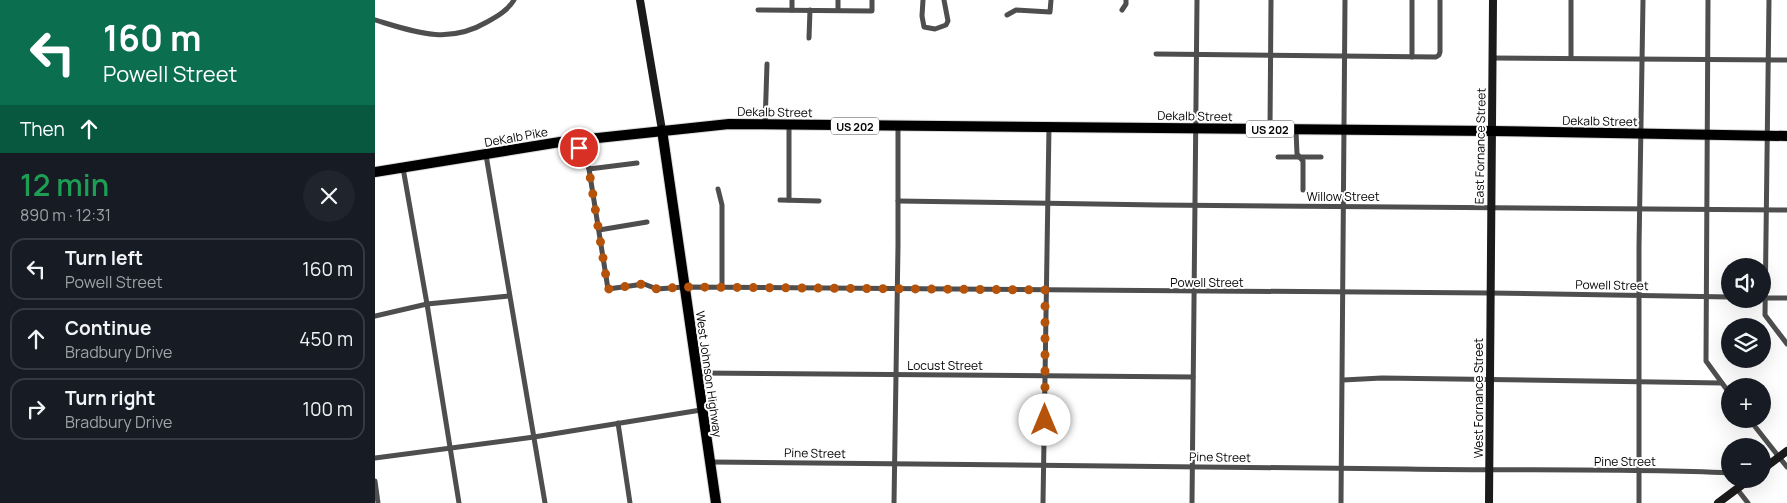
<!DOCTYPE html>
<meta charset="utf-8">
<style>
body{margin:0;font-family:Manrope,sans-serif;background:#20242c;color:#f1f3f6;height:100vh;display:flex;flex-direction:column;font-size:19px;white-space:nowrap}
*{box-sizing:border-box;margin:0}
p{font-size:16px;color:#9ea1a6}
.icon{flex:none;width:28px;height:28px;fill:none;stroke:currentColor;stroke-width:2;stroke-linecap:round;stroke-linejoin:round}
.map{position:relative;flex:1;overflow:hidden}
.sheet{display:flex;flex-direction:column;background:#171b24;width:375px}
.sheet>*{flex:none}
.hud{background:#0b6e4f;color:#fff;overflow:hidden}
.controls{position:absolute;left:1346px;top:258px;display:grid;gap:10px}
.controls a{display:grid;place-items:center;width:50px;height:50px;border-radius:50%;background:#171b24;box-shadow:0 5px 20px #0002;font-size:25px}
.pin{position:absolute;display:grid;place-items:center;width:42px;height:42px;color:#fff;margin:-21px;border:2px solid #fff;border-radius:50%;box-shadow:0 1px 5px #0007}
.me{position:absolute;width:55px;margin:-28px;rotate:0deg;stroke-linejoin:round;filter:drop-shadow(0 0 4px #0008)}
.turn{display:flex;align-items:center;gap:18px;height:105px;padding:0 20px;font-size:22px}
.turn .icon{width:65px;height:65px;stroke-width:2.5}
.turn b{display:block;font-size:35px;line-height:42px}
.then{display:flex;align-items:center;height:48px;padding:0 20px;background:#0003;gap:10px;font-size:19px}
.round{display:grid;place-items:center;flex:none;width:52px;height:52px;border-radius:26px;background:#20242c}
.head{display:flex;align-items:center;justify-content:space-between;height:85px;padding:0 20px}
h1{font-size:30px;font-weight:600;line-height:38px;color:#1e9e55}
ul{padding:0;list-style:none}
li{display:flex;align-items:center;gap:15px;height:62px;margin:0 10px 8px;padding:0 10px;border:2px solid #363941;border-radius:15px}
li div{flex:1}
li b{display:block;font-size:19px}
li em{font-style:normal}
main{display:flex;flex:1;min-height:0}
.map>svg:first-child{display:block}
</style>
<main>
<section class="sheet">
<div class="hud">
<div class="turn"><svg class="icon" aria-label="left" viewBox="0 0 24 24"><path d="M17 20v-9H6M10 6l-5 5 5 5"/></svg><div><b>160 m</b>Powell Street</div></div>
<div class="then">Then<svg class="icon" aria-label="ahead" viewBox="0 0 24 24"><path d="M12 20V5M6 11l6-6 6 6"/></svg></div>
</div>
<div class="head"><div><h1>12 min</h1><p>890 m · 12:31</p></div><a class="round"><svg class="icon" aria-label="close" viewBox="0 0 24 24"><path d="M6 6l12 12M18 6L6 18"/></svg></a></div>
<ul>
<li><svg class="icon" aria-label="left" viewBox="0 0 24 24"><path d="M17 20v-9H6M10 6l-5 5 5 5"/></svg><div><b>Turn left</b><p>Powell Street</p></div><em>160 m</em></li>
<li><svg class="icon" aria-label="ahead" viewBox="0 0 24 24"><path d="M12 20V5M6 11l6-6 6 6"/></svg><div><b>Continue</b><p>Bradbury Drive</p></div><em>450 m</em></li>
<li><svg class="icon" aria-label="right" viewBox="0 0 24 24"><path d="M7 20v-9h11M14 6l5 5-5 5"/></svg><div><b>Turn right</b><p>Bradbury Drive</p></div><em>100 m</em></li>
</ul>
</section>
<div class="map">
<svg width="1412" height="503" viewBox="0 0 1412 503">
<rect width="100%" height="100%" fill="#fff"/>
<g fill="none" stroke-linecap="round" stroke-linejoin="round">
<defs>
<g id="highway">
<path d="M287,130L341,503"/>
<path d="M0,172L185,142L354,124L1116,131L1412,136"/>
</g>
</defs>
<use href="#highway" stroke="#dbdbdb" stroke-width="12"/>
<g stroke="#4e4e4e" stroke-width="5">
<path d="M463,0V10"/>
<path d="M548,0L547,16L549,27L560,29L571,25L573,21L569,0"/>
<path d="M1037,0V57"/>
<path d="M1333,0L1331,361L1355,394"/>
<path d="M1394,0L1390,315L1412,344"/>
<path d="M383,10L497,11V0"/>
<path d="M417,10V0"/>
<path d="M747,10L751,4V0"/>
<path d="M632,15L641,10L675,12L676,0"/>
<path d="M0,20C40,32 73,45 112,22C123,16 133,10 139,0"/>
<path d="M434,38L435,10"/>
<path d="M781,54L1061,57L1064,55L1065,52V0"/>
<path d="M1118,58L1412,60"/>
<path d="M1196,58V0"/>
<path d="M390,125L392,64"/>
<path d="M414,125V200"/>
<path d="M895,129L896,0"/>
<path d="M921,130L922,154L928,161V190"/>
<path d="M196,143H198L208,153L214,169L233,289L269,284L282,289L309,287L1115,293L1355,297"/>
<path d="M111,155L170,503"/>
<path d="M903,157H946"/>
<path d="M28,168L52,304L84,503"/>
<path d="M214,169L262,163"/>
<path d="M343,189L347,205V287"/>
<path d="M405,200L444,201"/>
<path d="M523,201L783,205L1412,210"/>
<path d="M224,230L272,222"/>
<path d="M1388,298H1412"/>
<path d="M0,316L52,304L134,296"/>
<path d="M322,373L818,377"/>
<path d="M968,380L1007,378L1347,383"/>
<path d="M1374,419L1412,467"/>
<path d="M243,423L255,503"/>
<path d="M0,458L159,437L326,410"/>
<path d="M335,462C568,463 800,466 1032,469C1140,471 1247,468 1355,473"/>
<path d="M0,481L3,503"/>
<path d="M1362,489L1373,503"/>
<path d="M519,503L523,245V126"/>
<path d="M668,503L674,127"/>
<path d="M817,503L822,0"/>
<path d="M966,503L970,0"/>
<path d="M1264,503V247L1268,0"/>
</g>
<g stroke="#1b1b1b" stroke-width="8">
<path d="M265,0L287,130"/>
<path d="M1388,469L1412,451"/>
<path d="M1114,503L1118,0"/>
<path d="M1343,503L1375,479"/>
</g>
<use href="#highway" stroke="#000" stroke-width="10"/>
</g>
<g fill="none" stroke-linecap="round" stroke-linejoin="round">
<path stroke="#b45309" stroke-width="9" stroke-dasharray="0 16.2" d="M204,148L211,159L214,170L233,289L268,284L282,289L309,287L670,290V420"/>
</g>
<g text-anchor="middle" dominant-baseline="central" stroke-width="4" stroke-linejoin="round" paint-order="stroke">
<g fill="#fff" stroke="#4c4c4c" stroke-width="1">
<rect x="456" y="117.5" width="48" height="17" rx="4"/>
<rect x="871" y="120.5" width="48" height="17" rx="4"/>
</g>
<g font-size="11" font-weight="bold" fill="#000">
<text x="480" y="126">US 202</text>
<text x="895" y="129">US 202</text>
</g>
<g font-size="12" fill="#000" stroke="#fff">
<text transform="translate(400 112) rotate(1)">Dekalb Street</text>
<text transform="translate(820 116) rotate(1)">Dekalb Street</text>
<text transform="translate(1225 121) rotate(1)">Dekalb Street</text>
<text transform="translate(141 137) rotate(-10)">DeKalb Pike</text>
<text transform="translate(1105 146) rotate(-89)">East Fornance Street</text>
<text x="968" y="196">Willow Street</text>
<text x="832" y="282">Powell Street</text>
<text transform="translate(1237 285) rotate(1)">Powell Street</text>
<text x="570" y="365">Locust Street</text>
<text transform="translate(334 374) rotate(82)">West Johnson Highway</text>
<text transform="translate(1103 398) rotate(-90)">West Fornance Street</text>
<text transform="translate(440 453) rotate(1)">Pine Street</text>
<text transform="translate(845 457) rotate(1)">Pine Street</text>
<text x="1250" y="461">Pine Street</text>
</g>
</g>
</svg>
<div class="controls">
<a><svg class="icon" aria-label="sound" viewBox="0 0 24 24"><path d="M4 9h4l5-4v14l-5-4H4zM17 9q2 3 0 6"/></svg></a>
<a><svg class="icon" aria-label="layers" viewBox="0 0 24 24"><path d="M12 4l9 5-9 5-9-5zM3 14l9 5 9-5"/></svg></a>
<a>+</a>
<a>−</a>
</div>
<div class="pin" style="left:204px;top:148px;background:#d93025"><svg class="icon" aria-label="arrive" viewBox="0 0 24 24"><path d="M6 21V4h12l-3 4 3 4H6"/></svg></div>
<svg class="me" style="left:670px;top:420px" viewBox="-20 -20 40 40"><circle r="19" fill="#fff"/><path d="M0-13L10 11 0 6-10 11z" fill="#b45309"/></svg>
</div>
</main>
